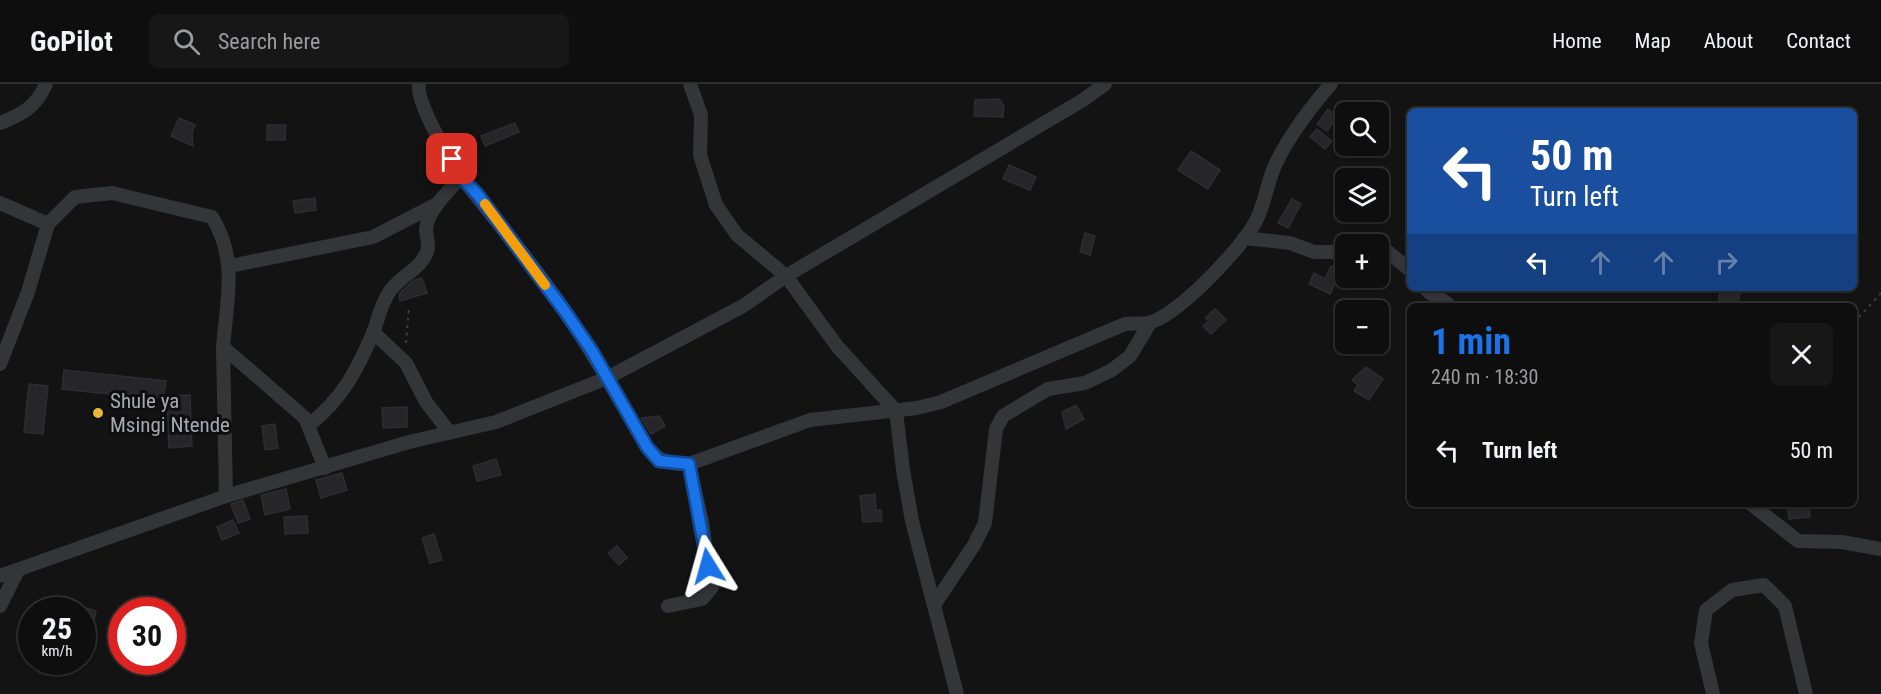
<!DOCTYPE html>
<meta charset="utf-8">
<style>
body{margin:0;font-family:"Roboto Condensed",sans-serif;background:#171718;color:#f1f3f6;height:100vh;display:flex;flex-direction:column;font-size:22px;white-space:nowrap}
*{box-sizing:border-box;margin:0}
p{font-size:20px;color:#9b9c9e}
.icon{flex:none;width:33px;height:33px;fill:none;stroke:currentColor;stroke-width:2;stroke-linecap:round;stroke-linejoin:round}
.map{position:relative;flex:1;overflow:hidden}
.sheet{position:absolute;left:1407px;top:219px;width:450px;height:204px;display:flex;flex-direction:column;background:#0e0e0f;border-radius:9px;box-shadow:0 2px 4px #0004,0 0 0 2px #2e2e2f}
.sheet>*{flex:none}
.hud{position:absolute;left:1407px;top:24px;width:450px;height:183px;border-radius:9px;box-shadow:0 2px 4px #0004,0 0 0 2px #2e2e2f;background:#1a4fa0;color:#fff;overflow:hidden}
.buttons{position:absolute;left:1335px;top:18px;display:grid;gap:12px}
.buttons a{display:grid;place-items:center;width:54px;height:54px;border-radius:9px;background:#0e0e0f;box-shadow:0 2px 4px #0004,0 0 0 2px #2e2e2f;font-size:30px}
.speed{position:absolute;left:18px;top:513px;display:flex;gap:12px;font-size:30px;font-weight:700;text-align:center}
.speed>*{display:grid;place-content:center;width:78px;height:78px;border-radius:50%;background:#0e0e0f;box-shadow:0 2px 4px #0004,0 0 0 2px #2e2e2f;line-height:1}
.speed small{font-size:15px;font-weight:400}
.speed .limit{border:9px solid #d22;background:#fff;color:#111}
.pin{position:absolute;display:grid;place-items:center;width:51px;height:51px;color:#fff;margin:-26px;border-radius:12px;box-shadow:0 3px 9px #0006}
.me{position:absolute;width:66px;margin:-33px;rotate:352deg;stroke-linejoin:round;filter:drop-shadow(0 0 4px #0008)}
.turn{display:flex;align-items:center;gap:21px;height:126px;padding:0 24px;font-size:27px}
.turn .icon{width:78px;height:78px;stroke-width:2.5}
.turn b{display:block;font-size:42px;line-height:51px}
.lanes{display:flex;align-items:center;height:57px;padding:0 24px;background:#0003;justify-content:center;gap:30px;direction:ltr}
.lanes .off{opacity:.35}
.round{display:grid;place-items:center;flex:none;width:63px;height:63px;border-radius:9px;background:#171718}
.headline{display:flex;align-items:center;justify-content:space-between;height:102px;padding:0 24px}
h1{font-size:36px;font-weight:700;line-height:45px;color:#1a73e8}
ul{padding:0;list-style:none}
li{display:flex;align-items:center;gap:18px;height:90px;padding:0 24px}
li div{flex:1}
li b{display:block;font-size:22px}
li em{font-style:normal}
header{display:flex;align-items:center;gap:36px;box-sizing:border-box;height:84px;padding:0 30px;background:#0e0e0f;border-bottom:2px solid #2e2e2f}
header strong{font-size:28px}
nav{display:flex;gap:33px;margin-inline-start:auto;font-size:21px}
.search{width:420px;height:54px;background:#171718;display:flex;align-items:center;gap:15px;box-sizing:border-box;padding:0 21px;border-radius:9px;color:#9b9c9e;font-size:22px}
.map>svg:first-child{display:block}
</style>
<header>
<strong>GoPilot</strong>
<div class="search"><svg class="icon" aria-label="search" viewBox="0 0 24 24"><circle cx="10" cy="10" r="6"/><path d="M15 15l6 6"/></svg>Search here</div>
<nav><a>Home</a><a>Map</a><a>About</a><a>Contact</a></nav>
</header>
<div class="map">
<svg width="1881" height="610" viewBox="0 0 1881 610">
<rect width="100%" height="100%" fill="#131314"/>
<g fill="#262628" stroke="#2d2d30" stroke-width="1.5">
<path d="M999,15L1004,22L1003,33L974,32L975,16Z"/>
<path d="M1328,25L1338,32L1327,47L1317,40Z"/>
<path d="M179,34L195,41L192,49L193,62L171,52Z"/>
<path d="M515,39L519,48L485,62L481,52Z"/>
<path d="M267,41H286L285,56H267Z"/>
<path d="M1317,45L1332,57L1325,65L1310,53Z"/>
<path d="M1191,67L1220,86L1208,105L1178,86Z"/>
<path d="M1009,81L1036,93L1030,106L1003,95Z"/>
<path d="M315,114L316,126L295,129L293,117Z"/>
<path d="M1292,115L1301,120L1288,144L1278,139Z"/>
<path d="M1085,149L1095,152L1090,171L1080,168Z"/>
<path d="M1331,182L1341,187L1330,210L1309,200L1314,189L1325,195Z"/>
<path d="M422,194L427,209L400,217L399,211L401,208L414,196Z"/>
<path d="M1720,205L1740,207L1738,222H1718Z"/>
<path d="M1215,225L1226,236L1211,250L1203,242L1209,237L1205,234Z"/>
<path d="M1366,283L1383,295L1369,316L1354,307L1358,301L1352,296Z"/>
<path d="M64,286L166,297L163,315L109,307L108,310L62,305Z"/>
<path d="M29,300L48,302L43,350L24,348Z"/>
<path d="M190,311L192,362L169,364L167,312Z"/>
<path d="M1076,321L1084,335L1066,345L1062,328Z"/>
<path d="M407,323V343L383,344L382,324Z"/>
<path d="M659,332L665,342L651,350L641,334Z"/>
<path d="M275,340L278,364L265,366L262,342Z"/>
<path d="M496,375L501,391L477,397L473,382Z"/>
<path d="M342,389L347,406L321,414L316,396Z"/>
<path d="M286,405L290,425L265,431L261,411Z"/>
<path d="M875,410L876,426H881L882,437L863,438L860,412Z"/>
<path d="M243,416L250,435L238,439L231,420Z"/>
<path d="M1787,420H1809L1810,433L1789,435Z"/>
<path d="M307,432L308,449L285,450L284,433Z"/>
<path d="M233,436L239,449L222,456L217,443Z"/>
<path d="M434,450L442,476L430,479L422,454Z"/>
<path d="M617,462L627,474L619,481L608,469Z"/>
<path d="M82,523L96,527L93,542L82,539Z"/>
<path d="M40,578H58L56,591L39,589Z"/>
</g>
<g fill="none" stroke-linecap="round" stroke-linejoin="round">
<g stroke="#3a3c40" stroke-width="2" stroke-dasharray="3 4.5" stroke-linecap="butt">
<path d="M1854,239L1881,209"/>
<path d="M406,259L409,223"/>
</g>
<g stroke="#343539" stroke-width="14">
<path d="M419,0C415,16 451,79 462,94C496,138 534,180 565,227C594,272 621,317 647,363C661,379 669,380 689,380L810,336L917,324L941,318L1125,240C1132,239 1141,240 1148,239C1177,233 1244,162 1257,135C1266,116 1268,93 1278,75C1292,48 1311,23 1331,0"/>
<path d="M690,0L701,31L700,71L716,121L737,151L786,192L837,262L896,327L903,386L912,437L957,610"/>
<path d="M0,39C23,30 36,23 46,0"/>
<path d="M0,119L48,140"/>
<path d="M1244,154L1290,159L1314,168H1346"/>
<path d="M1378,166L1388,168L1410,186"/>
<path d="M230,182L373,153L437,120"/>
<path d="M1425,204C1432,213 1442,214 1450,222"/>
<path d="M373,248L406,279L426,318L450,349"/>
<path d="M223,263L226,412"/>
<path d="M0,280L28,208L48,140L75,113L112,109L212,133C238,175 227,216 223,263L305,334L325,384"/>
<path d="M309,341C342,315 356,288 373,249C379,234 380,221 390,207C400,192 420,186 427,168C430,160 426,153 426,145C428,125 449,107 461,93"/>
<path d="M1751,420L1798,457L1842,458L1881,465"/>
<path d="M0,492L226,412L409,358L496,338L607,294L743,222L786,192L1083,16L1105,0"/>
<path d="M934,521L974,461L985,439L996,345L1003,332L1048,305L1085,299L1112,286L1130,272L1150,239"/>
<path d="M0,522L18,486"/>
<path d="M668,522L702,515L712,503L702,438L689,380"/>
<path d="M1713,610L1701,559L1706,526L1732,506L1764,501L1785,522L1806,610"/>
</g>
</g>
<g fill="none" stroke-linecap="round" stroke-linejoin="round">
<defs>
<path id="route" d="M452,75L461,93L478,111L564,226L592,267L647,363L659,377L689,380L708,482"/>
</defs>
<use href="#route" stroke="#114b97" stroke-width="15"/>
<use href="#route" stroke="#1a73e8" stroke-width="10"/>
<path stroke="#f59e0b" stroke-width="10" d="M485,120L545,201"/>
</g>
<circle fill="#e6b739" stroke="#0e0e0f" stroke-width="2" cx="98" cy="329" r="6"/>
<g text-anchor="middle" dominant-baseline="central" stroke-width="6" stroke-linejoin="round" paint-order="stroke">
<g font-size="21" fill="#a5a9b4" stroke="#0e0e0f" text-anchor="start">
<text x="110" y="317">Shule ya<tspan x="110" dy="24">Msingi Ntende</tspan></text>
</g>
</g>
</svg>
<div class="buttons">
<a><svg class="icon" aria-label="search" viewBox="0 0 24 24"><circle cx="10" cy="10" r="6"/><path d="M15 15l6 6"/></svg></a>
<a><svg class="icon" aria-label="layers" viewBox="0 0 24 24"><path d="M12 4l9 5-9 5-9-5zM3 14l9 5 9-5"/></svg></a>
<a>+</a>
<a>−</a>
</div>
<div class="speed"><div>25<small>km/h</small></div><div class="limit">30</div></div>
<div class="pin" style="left:452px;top:75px;background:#d93025"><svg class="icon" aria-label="arrive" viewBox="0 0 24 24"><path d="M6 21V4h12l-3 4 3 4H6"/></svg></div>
<svg class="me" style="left:708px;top:482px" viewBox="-20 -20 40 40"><path d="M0-17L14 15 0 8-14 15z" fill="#1a73e8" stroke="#fff" stroke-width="4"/></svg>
<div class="hud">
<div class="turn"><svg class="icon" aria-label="left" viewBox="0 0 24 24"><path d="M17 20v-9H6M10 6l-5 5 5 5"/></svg><div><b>50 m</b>Turn left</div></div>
<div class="lanes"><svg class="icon" aria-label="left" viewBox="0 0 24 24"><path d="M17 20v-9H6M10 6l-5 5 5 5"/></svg><svg class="icon off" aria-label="ahead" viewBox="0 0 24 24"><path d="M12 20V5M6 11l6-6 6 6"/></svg><svg class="icon off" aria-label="ahead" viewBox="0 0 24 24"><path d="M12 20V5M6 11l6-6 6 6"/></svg><svg class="icon off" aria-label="right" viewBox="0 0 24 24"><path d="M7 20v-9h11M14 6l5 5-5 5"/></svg></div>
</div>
<section class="sheet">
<div class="headline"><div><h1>1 min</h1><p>240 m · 18:30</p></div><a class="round"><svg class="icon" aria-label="close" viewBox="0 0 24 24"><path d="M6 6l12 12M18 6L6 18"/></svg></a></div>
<ul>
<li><svg class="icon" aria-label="left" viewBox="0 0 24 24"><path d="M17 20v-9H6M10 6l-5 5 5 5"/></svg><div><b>Turn left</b></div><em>50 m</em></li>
</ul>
</section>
</div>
